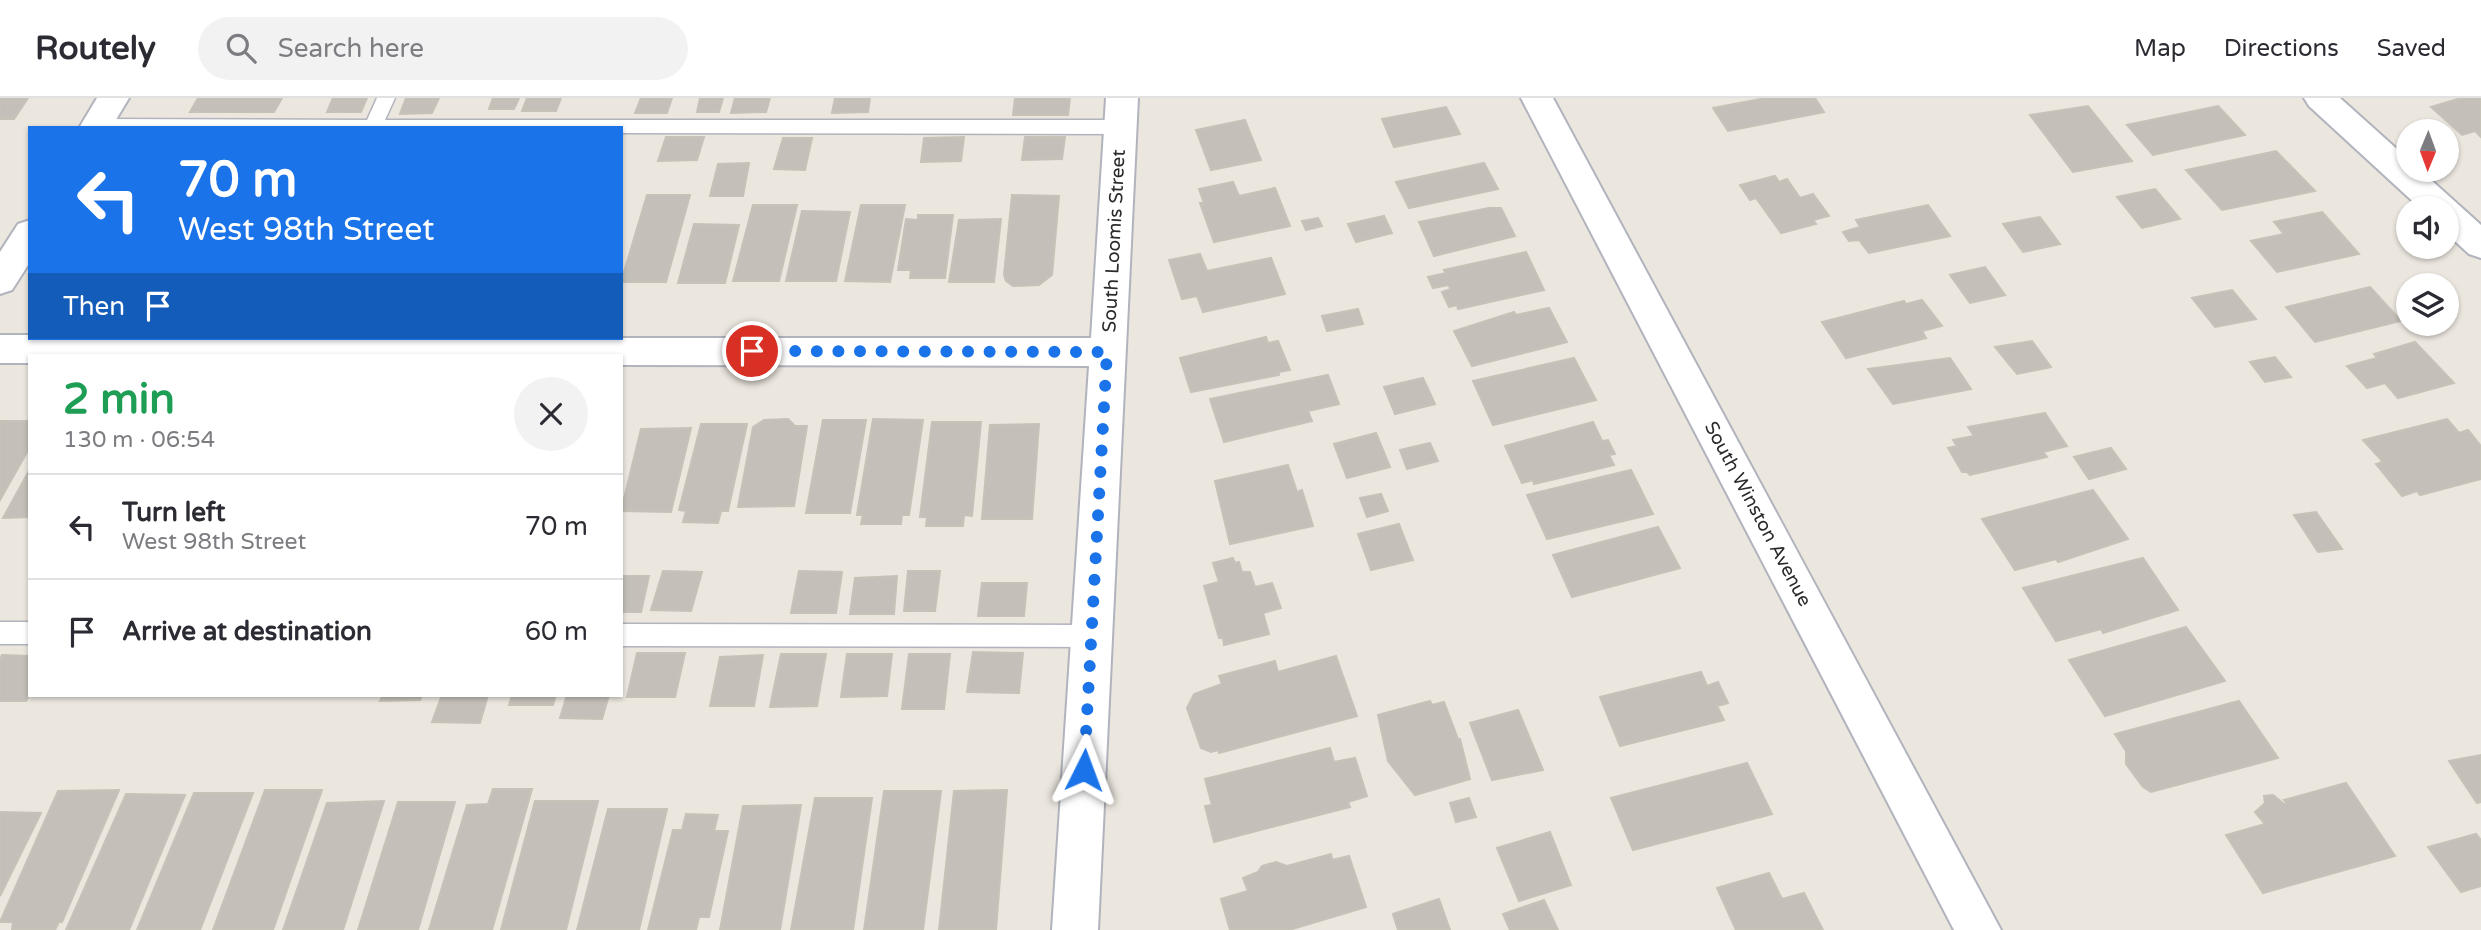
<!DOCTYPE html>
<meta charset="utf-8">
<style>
body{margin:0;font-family:"Varela Round",sans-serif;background:#f2f2f3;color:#2b2b33;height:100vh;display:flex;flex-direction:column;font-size:26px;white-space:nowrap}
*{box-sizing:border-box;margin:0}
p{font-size:23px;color:#7c7c81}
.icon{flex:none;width:38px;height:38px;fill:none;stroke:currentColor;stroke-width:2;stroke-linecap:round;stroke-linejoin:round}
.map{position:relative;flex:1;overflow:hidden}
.drawer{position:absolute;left:28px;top:256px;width:595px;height:343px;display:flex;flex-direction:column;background:#fff;border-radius:0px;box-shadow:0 2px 5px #0004}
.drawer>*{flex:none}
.hud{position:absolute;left:28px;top:28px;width:595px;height:214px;border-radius:0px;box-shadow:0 2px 5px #0004;background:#1a73e8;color:#fff;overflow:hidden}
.needle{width:46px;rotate:181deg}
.buttons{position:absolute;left:2396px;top:21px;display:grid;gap:14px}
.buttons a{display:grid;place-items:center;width:63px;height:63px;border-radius:50%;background:#fff;box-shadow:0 2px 5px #0004;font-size:35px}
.pin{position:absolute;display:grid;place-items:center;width:60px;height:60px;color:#fff;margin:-30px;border:4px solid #fff;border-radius:50%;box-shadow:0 2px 7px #0007}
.me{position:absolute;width:77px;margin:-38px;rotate:3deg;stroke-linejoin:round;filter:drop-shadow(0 0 5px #0008)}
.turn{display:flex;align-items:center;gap:24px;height:147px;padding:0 35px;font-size:32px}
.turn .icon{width:91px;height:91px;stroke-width:2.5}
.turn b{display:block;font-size:49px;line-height:60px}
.then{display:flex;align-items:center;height:66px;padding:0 35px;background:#0003;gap:14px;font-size:26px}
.round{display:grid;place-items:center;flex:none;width:74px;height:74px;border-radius:37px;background:#f2f2f3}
.summary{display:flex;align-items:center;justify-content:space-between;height:119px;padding:0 35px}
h1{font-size:42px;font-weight:800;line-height:52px;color:#1e9e55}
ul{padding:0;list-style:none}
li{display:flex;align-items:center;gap:21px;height:105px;padding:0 35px;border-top:2px solid #e1e1e2}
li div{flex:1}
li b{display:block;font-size:26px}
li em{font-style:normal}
header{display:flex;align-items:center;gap:42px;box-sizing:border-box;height:98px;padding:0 35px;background:#fff;border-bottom:2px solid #e1e1e2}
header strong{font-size:33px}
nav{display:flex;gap:38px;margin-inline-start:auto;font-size:24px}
.search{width:490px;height:63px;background:#f2f2f3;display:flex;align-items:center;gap:18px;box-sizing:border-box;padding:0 24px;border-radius:38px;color:#7c7c81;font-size:26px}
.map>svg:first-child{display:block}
</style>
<header>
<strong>Routely</strong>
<div class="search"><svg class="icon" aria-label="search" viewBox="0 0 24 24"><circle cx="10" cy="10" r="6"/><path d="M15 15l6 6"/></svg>Search here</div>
<nav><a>Map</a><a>Directions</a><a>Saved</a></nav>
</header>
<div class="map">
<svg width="2481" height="832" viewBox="0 0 2481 832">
<rect width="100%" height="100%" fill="#ebe6de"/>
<g fill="#c4c0b9" stroke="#c6c2b8" stroke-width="2">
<path d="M0,0H28L14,21H0Z"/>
<path d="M198,0H282L274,14H190Z"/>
<path d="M333,0H367L361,14H327Z"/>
<path d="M406,0H439L432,15L400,16Z"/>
<path d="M493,0H519L514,11H489Z"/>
<path d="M527,0H561L556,13H522Z"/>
<path d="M641,0H672L667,15H635Z"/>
<path d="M700,0H723L719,14H697Z"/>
<path d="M735,0H770L766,14L731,15Z"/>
<path d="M835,0H870L868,14L832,15Z"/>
<path d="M1015,0H1070L1068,17H1013Z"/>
<path d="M1766,0H1815L1824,14L1728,33L1713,10Z"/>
<path d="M2461,0H2481V39L2475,33L2462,37L2431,9Z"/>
<path d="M2088,8L2132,63L2073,74L2030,17Z"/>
<path d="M2218,8L2245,37L2153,57L2127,27Z"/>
<path d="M1446,9L1460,36L1394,49L1382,21Z"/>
<path d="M1245,22L1261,62L1211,72L1196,32Z"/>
<path d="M666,39H704L697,62L658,63Z"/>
<path d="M964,39L961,63L921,64L924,40Z"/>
<path d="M1025,39H1065L1062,61L1022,62Z"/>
<path d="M783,40H812L805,72L774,71Z"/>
<path d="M2276,53L2315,93L2222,112L2186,72Z"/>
<path d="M749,65L743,98H710L718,66Z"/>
<path d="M1484,65L1498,91L1409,110L1396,84Z"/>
<path d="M1775,78L1779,84L1787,81L1800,100L1813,96L1829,118L1813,122L1816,126L1781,135L1756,100L1750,102L1740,87Z"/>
<path d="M1233,84L1239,98L1275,90L1290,128L1214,144L1200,105H1204L1199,91Z"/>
<path d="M2155,91L2180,121L2142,130L2117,99Z"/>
<path d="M647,97H690L666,184H621Z"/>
<path d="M1012,97L1059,98L1052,177L1039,187L1013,188L1006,183L1004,177Z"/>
<path d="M753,107H797L779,183H733Z"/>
<path d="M861,107H905L890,184L845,183Z"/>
<path d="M1928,107L1950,138L1869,155L1859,142L1849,143L1843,134L1860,129L1856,122Z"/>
<path d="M1489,110H1501L1515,138L1434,158L1419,124Z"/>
<path d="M802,113L850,114L836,183H786Z"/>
<path d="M2322,114L2359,156L2277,174L2251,143L2284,136L2274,124Z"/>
<path d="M918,117H953L945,180H910L911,172H898L906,121L918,122Z"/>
<path d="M1384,118L1392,135L1356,144L1348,126Z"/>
<path d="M2040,119L2060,146L2023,154L2003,126Z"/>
<path d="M1318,120L1322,128L1306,132L1302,123Z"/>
<path d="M1001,121L994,184H949L959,122Z"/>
<path d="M694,126L739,127L725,185H678Z"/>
<path d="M1526,154L1544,192L1458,211L1457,207L1449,209L1442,194L1451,191L1448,187L1433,190L1428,179L1446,175L1444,172Z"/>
<path d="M1200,156L1207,173L1271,160L1285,196L1203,214L1197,198L1182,201L1169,162Z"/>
<path d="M1985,169L2005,197L1970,205L1950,177Z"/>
<path d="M2370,189L2401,223L2315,244L2286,209Z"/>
<path d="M2232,192L2256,221L2215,229L2192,200Z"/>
<path d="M1922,202L1942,228L1922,233L1926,240L1846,260L1822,224L1904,203L1906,206Z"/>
<path d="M1549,210L1567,244L1472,268L1454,233L1514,214L1516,217Z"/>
<path d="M1358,211L1363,226L1327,233L1322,218Z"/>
<path d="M1266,239L1268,245L1278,243L1290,272L1279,274V277L1191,294L1180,260Z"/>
<path d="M2032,243L2051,269L2017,276L1995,249Z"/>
<path d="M2415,244L2454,285L2398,300L2385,285L2367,290L2347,268L2377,260L2374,256Z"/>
<path d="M2275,259L2291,279L2265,284L2250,264Z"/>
<path d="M1574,260L1596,302L1493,327L1473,283Z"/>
<path d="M1950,260L1971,291L1893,306L1868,271Z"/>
<path d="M1328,277L1339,306L1308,313L1312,323L1224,344L1210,301Z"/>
<path d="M1423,280L1435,306L1395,316L1384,289Z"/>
<path d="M2045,315L2067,348L2043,354L2047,359L1970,377L1967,374H1962L1948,350L1957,348L1953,342L1974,338L1968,329Z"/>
<path d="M788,321L795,328H807L794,408L738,409L753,329L764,322Z"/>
<path d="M873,321L923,322L909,417H902L901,426H861L863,417H857Z"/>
<path d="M2447,321L2459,335L2468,332L2481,348V381L2420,397L2417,393L2402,398L2376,366L2383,364L2363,342Z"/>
<path d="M823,322H866L850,415H806Z"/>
<path d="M0,323H30V349L0,402Z"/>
<path d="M932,324H981L972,418L964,417L963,428H926L927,419H920Z"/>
<path d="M1593,324L1602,343L1608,342L1615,356L1609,357L1614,367L1534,386L1533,382L1522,385L1505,348Z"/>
<path d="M701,326H747L728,413H721L718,425L683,424L686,413L679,412Z"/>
<path d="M1039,326L1032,421H982L990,327Z"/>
<path d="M691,330L671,414L621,413L641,331Z"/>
<path d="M1376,335L1390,369L1347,380L1334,346Z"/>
<path d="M1430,345L1438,363L1407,371L1400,352Z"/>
<path d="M2111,350L2126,371L2089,381L2074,359Z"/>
<path d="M1288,367L1297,394L1302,392L1313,428L1230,446L1215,383Z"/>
<path d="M30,371V419L3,420Z"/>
<path d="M1631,372L1653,416L1547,441L1527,397Z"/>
<path d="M2093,392L2128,441L2058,464L2056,461L2015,472L1982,421Z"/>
<path d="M1381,396L1388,413L1367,419L1360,400Z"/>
<path d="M2316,414L2342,451L2318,454L2294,417Z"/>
<path d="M1399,426L1413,462L1371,472L1358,436Z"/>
<path d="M1658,429L1680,470L1572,499L1553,457Z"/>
<path d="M1233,460L1235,465L1239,464L1242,474H1250L1255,489L1272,485L1281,510L1263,515L1269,536L1224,547L1223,540H1219L1204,488L1219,484L1213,465Z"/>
<path d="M2143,460L2178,512L2103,535L2101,531L2056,543L2023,490Z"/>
<path d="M663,473L702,474L691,513L651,512Z"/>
<path d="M799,473L842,474L836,515H791Z"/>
<path d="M908,473H940L935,513H904Z"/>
<path d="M621,478H649L641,514H621Z"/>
<path d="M897,478L894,516H850L855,480Z"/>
<path d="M982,485H1027L1024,518H978Z"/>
<path d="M2186,529L2225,583L2105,618L2069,562Z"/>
<path d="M973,554L1023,555L1019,595L967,594Z"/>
<path d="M637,555H685L675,599H627Z"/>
<path d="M781,556H826L817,608L770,609Z"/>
<path d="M847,556H892L887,598L841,599Z"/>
<path d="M909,556H950L944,611H902Z"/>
<path d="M2,557L30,558V596L26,603H0V562Z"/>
<path d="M763,557L754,608H710L720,559Z"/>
<path d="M1336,558L1357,618L1219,655L1218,652L1211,654L1201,650L1187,610L1194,596L1222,586L1219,578L1275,563L1278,574Z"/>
<path d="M1701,574L1707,588L1718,584L1728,605L1717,608L1724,622L1620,648L1600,599Z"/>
<path d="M383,597H422L420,602L380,603Z"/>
<path d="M442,597H488L480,625L432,624Z"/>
<path d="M512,597H556L553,607H509Z"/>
<path d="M567,597H609L602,621L560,620Z"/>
<path d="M1430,603L1432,607L1444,604L1458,641H1460L1470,681L1415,697L1388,663L1378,617Z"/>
<path d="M2239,603L2278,660L2151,694L2143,689L2126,666V653L2115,636Z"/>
<path d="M1518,612L1543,672L1492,682L1470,625Z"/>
<path d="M1330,650L1334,664L1355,660L1367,698L1348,704L1350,709L1214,744L1205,708L1212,707L1205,681Z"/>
<path d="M2481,657V704L2477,705L2449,663Z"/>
<path d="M1747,665L1772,716L1633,752L1611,700Z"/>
<path d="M2346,685L2395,758L2263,795L2226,737L2265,726L2255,714L2265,705L2264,698L2273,697L2284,706L2287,705L2284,702Z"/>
<path d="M493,691H532L492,832H429L467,707L488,706Z"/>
<path d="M119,692L62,824H59L55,832H12L13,824H0L58,693Z"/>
<path d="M265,692H322L273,832H213Z"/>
<path d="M1007,692L996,832H939L954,693Z"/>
<path d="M884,693H941L923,832H864Z"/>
<path d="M194,695H253L200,832H137Z"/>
<path d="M126,696L185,697L129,832H66Z"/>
<path d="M815,700H872L853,832H791Z"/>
<path d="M1469,700L1476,719L1456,724L1450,705Z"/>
<path d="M384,703L343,832H283L327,705Z"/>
<path d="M535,703H598L566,832H501Z"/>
<path d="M398,704H455L418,832H358Z"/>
<path d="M801,707L780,832H720L743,708Z"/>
<path d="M608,711H667L639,832H577Z"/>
<path d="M0,714L41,715L0,798Z"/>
<path d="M686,716L718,717L714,733H728L709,819H699L696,832H648L673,732H682Z"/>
<path d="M1550,734L1571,787L1519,803L1497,750Z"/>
<path d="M2476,736L2481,742V788L2461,794L2428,749Z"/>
<path d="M1331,756L1332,762L1349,758L1366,809L1289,832H1230L1221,801L1248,793L1243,780L1258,774L1262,768L1276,764L1287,768Z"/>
<path d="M1769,775L1782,801L1804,795L1823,832H1736L1717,790Z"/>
<path d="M1439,801L1450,832H1398L1393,816Z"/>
<path d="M1544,802L1558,832H1510L1503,816Z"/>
</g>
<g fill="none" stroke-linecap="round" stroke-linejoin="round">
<defs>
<g id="lane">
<path d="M377,0H395L385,22H1120L1127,24L1129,29L1127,34L1120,36L621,35V30L87,28L89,23L96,21L367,22Z"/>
<rect x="0" y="524" width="30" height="22"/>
<path d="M621,526L1091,527L1099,530L1103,538L1099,546L1091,549L621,548Z"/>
</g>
<g id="street">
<path d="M97,0H129L111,30H79Z"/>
<path d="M1106,0H1138L1098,832H1052L1089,268L621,267V257H30V265H0V237H30V240H1091Z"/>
<path d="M1521,0H1553L2001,832H1954Z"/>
<path d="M30,122V164L12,192L0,196V154L18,126Z"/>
</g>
<path id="secondary" d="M2304,0H2340L2408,61V72H2420L2481,127V160L2469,156L2446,135V110H2420L2309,8Z"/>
</defs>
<use href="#lane" stroke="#b1b3bd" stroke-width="3"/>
<use href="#street" stroke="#b1b3bd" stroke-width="4"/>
<use href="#secondary" stroke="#b1b3bd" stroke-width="4"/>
<use href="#lane" fill="#fff" fill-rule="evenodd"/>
<use href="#street" fill="#fff" fill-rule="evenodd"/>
<use href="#secondary" fill="#fff" fill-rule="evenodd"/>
</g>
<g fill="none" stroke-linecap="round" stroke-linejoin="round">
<path stroke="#1a73e8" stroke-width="12" stroke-dasharray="0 21.6" d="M752,253L1107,254L1084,672"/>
</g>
<g text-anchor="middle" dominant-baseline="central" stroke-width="7" stroke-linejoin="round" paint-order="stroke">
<g font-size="19" fill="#2a2a2a" stroke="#fff">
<text transform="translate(1114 143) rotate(-87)">South Loomis Street</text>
<text transform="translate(1758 416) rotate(62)">South Winston Avenue</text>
</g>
</g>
</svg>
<div class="buttons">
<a><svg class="needle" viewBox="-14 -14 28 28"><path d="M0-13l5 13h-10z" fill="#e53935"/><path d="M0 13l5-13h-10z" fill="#7c7c81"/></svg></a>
<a><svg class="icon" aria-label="sound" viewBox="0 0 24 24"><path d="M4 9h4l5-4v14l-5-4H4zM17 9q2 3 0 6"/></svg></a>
<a><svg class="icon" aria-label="layers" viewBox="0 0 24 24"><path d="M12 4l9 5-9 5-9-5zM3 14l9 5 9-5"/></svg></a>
</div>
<div class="pin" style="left:752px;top:253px;background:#d93025"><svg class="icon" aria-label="arrive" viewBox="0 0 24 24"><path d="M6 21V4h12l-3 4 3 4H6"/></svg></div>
<svg class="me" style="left:1084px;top:672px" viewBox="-20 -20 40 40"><path d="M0-17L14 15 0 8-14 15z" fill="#1a73e8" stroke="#fff" stroke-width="4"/></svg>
<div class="hud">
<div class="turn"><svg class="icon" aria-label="left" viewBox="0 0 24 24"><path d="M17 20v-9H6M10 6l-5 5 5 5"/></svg><div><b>70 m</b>West 98th Street</div></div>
<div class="then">Then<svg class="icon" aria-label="arrive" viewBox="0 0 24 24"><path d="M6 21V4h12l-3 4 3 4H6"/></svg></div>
</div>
<section class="drawer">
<div class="summary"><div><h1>2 min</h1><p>130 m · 06:54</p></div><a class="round"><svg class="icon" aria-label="close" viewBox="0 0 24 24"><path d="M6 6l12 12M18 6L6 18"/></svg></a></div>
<ul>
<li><svg class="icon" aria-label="left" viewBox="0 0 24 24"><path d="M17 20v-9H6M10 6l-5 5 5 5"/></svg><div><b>Turn left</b><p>West 98th Street</p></div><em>70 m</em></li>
<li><svg class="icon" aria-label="arrive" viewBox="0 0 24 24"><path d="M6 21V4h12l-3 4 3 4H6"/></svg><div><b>Arrive at destination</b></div><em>60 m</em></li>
</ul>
</section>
</div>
